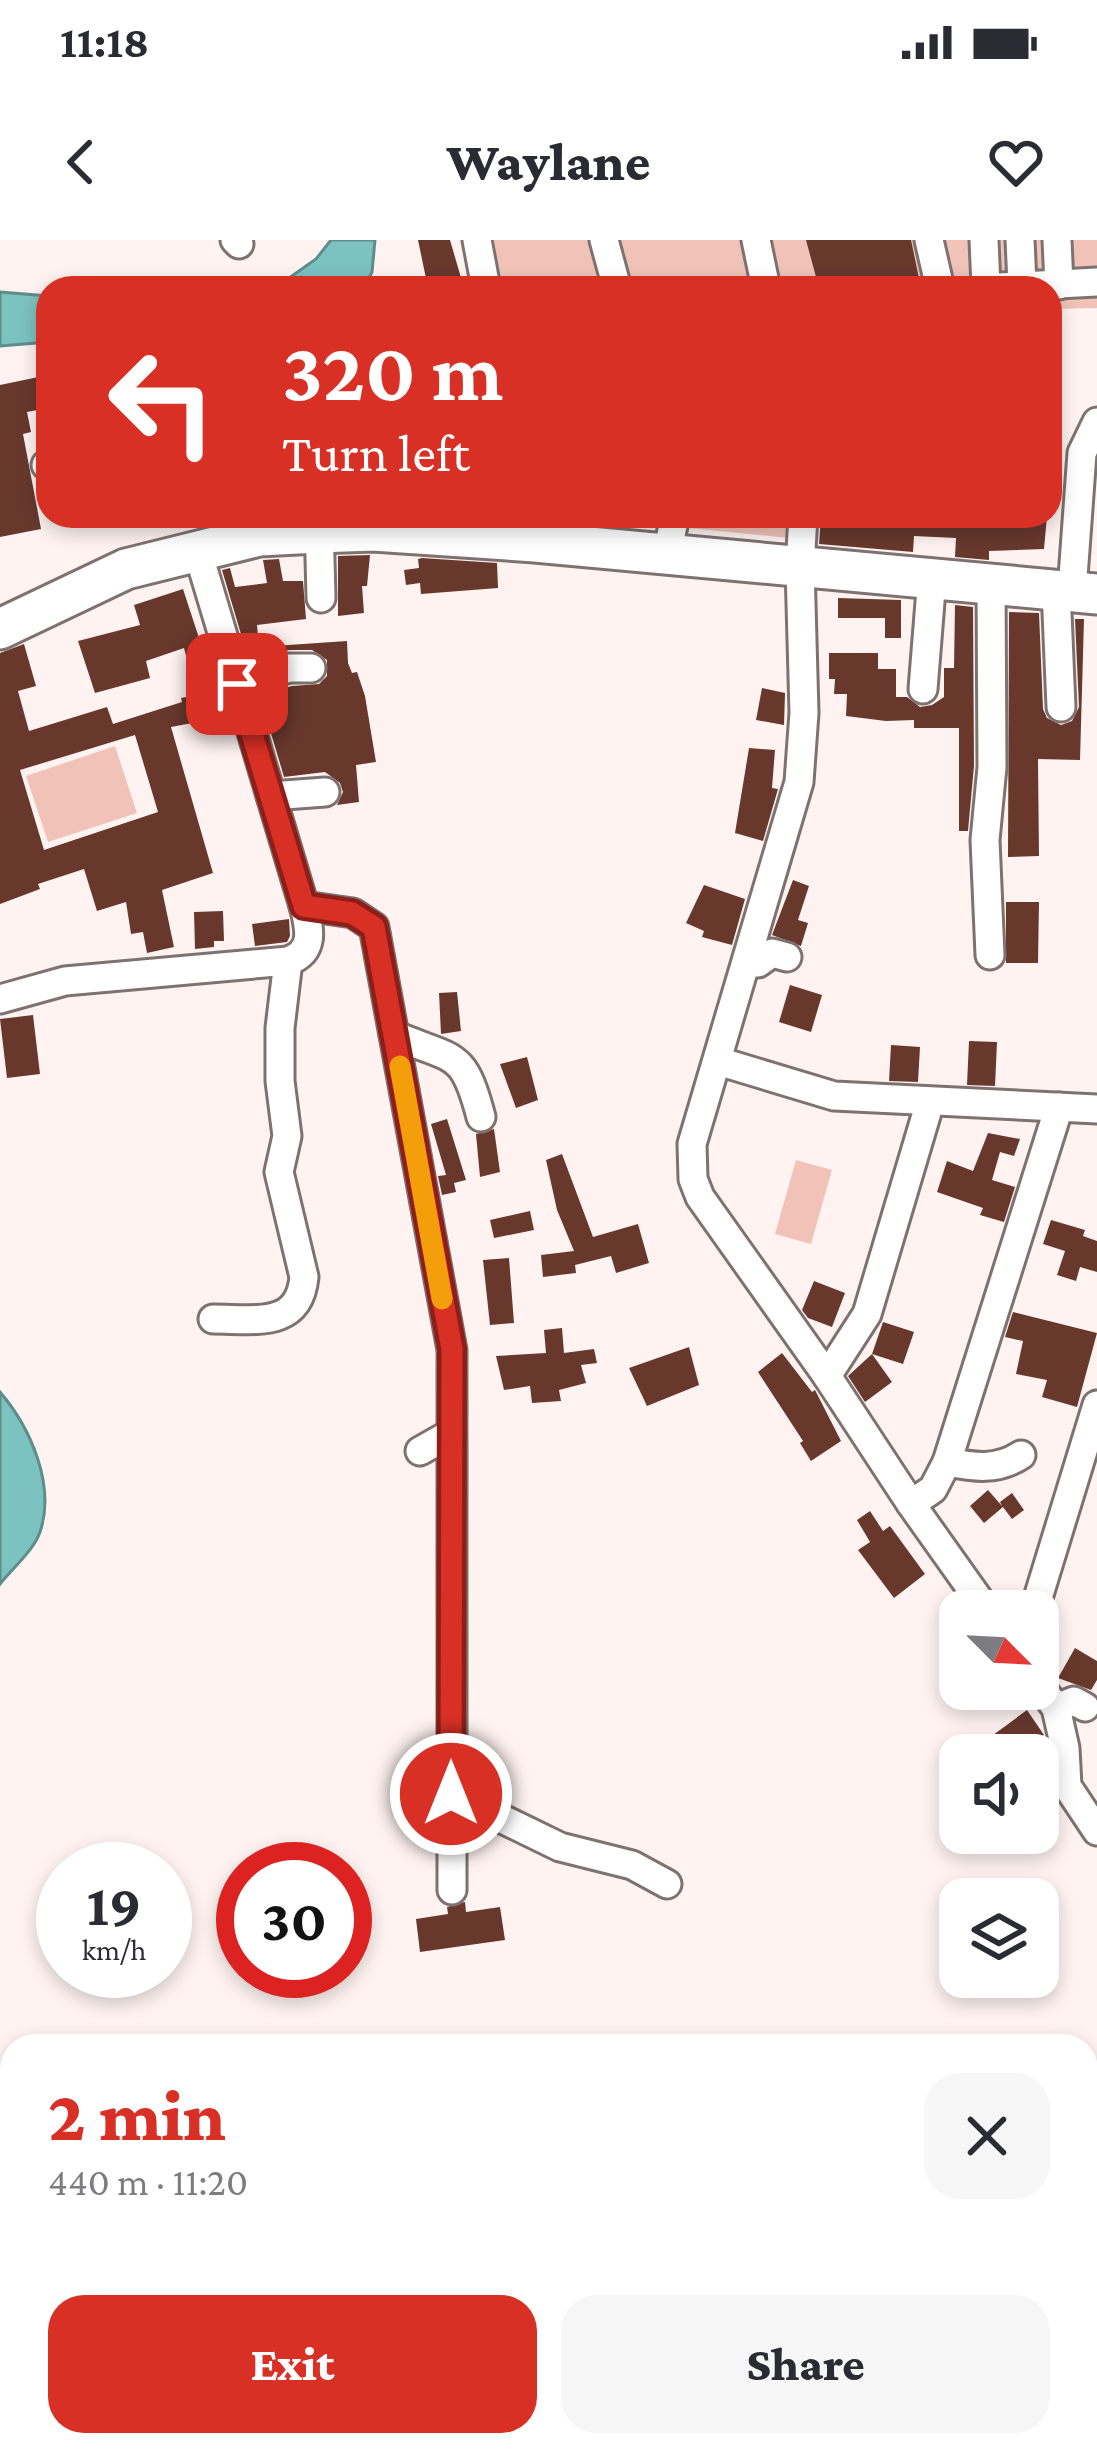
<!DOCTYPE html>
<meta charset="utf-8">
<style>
body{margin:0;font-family:"Crimson Pro",serif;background:#f7f7f7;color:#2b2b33;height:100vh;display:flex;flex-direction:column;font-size:45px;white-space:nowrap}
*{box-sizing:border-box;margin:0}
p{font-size:39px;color:#7c7c81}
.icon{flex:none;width:66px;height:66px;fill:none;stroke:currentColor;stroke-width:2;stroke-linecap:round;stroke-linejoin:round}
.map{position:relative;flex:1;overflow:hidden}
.drawer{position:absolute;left:0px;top:1794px;width:1098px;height:423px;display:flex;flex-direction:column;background:#fff;border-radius:36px 36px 0 0;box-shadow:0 6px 18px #0003}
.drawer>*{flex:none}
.guide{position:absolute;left:36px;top:36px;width:1026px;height:252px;border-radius:36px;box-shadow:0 6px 18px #0003;background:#d93025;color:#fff;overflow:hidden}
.needle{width:78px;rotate:114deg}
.fabs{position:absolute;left:939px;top:1350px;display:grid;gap:24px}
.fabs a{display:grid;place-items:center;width:120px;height:120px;border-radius:24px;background:#fff;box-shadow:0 6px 18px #0003;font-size:60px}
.speed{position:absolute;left:36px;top:1602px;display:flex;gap:24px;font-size:60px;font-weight:700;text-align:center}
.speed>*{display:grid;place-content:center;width:156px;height:156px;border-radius:50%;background:#fff;box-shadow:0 6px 18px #0003;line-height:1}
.speed small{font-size:30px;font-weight:400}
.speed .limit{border:18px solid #d22;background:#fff;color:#111}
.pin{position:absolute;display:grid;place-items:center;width:102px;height:102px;color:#fff;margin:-51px;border-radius:24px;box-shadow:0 6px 18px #0006}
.me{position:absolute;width:132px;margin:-66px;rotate:0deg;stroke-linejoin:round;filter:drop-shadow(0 0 9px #0008)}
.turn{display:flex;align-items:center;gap:42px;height:252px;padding:0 48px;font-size:54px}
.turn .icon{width:156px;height:156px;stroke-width:2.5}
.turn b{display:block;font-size:84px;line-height:102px}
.round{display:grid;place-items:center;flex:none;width:126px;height:126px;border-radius:36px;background:#f7f7f7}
.head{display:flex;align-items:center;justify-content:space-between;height:204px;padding:0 48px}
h1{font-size:72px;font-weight:800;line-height:90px;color:#d93025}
.primary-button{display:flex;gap:24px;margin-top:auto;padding:24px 48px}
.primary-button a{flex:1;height:138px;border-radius:36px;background:#d93025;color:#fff;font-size:48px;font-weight:800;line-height:138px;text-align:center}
.primary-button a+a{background:#f7f7f7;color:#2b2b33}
.status{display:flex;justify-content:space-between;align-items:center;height:84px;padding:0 60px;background:#fff;direction:ltr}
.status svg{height:33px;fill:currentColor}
header{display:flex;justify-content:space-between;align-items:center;height:156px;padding:0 48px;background:#fff;font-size:54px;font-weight:800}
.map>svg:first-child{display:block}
</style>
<div class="status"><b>11:18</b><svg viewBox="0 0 49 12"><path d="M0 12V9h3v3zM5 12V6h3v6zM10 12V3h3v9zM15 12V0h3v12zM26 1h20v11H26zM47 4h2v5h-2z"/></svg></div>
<header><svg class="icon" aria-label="back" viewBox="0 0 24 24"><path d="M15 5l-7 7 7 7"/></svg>Waylane<svg class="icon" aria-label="heart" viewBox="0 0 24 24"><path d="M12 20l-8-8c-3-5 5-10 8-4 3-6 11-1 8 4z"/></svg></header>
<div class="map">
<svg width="1097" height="2215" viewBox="0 0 1097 2215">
<rect width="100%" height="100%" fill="#fef3f1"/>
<g fill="#f1c3b8">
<path d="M474,0H1097V68L1050,69V48H484Z"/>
<path d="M569,276H797L789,298Z"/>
<path d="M115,506L137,573L48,602L26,536Z"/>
<path d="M796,920L832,930L811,1004L775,994Z"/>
</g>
<g fill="#7cc2c0" stroke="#5e8e8c" stroke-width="3">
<path d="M331,0H375L372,32L364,48H275L316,19Z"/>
<path d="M0,52L48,56V102L0,106Z"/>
<path d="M0,1152C30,1187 56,1245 40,1292C34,1310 12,1329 0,1344Z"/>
<path d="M1097,1981V2215H603L606,2205H1086V1982Z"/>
</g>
<g fill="#68382d" fill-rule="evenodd">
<path d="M418,0H450L464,48H428Z"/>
<path d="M806,0H911L921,48H819Z"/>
<path d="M48,135V168L27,172L31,192L23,194L41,289L0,297V145Z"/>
<path d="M821,276H898L897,280L935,282V276H1047L1044,309L989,311V320L955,317L956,298L914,296L913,312L819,304Z"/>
<path d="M370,315L367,346H362L364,373L338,376V316Z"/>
<path d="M422,318L497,323L498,348L421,354L420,343L406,345L404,330L419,328L418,319Z"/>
<path d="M279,319L283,341H303L306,379L257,385L259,407L347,401L348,423L352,433L357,432L365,456L376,522L356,525L359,562L337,565L343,552L340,543L325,532L284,537L260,456L292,446L319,444L327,436V420L312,410H289L249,421L222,330L230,328L235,347L267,343L263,320Z"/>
<path d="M183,349L201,404L204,403L219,478L171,487L213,633L162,650L174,707L147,713L143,692L131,694L126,662L97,671L84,629L38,644L40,649L0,664V413L24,404L36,446L18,451L29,491L107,467L113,484L182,462L181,458L197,455L184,408L146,421L150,438L95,453L78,401L140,385L134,365ZM135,495L158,572L44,610L20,530Z"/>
<path d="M838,358L901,360V398H885V378H838Z"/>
<path d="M955,365L973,367L974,526L968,591H959V488H914V480L886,481L846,476L847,454H834L835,439H829V413H878V429H896V457H907L920,467L932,465L944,457V428H954Z"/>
<path d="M1009,372L1039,373L1043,469L1047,478L1061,485L1072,481L1079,467L1075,379H1084L1080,520L1038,519L1039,616L1008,617Z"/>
<path d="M762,448L785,453L784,485L756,480Z"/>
<path d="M749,508L775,510L772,548L778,549L763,601L735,593Z"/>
<path d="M793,640L809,646L798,680L808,683L801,706L772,695Z"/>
<path d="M704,645L745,659L732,705L702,697L704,691L686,683Z"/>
<path d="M1006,662H1039L1038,723H1006Z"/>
<path d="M223,671L224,701H214V707L195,709L194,672Z"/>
<path d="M289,679L290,696L287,702L255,706L252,684Z"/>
<path d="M790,745L822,755L811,792L779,782Z"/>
<path d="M457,752L461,791L441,794L439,753Z"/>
<path d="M33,775L40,834L7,838L0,779Z"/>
<path d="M969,801L997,802L995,846L967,845Z"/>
<path d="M891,805L920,807L918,842L889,841Z"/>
<path d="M527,817L538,860L516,868L500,824Z"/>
<path d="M447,879L466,940L454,943L456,952L442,955L438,936L446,935L431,884Z"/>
<path d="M494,889L500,932L480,937L476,894Z"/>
<path d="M988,893L1020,899L1014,916L1000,912L992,940L1015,947L1004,982L980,975L983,968L937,952L947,921L973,931Z"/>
<path d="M562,914L593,997L638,984L649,1023L616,1033L611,1016L575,1025L576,1033L543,1037L541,1015L574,1011L557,970L546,920Z"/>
<path d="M530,971L534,990L494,998L490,980Z"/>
<path d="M1051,980L1085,990L1083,996L1097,1001V1032L1080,1027L1076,1041L1057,1035L1065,1011L1043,1004Z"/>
<path d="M509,1018L514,1083L490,1085L483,1020Z"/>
<path d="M814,1041L845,1053L832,1087L808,1078L802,1070Z"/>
<path d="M1013,1072L1097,1093L1077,1167L1042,1157L1047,1140L1016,1134L1023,1101L1005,1097Z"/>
<path d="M883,1082L914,1092L903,1124L872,1114Z"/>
<path d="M562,1088L564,1113L594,1109L597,1123L581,1125L586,1143L559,1150L561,1161L532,1163L530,1146L504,1150L496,1116L546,1113L544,1090Z"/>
<path d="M689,1107L699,1145L647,1166L629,1128Z"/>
<path d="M782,1113L812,1152L815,1150L841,1201L811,1221L800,1203L803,1201L758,1132Z"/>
<path d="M872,1114L892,1142L865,1162L848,1136Z"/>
<path d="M988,1250L1002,1266L1000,1262L1012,1253L1024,1270L1012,1279L1003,1267L984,1283L970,1266Z"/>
<path d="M870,1271L883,1291L890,1286L925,1334L894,1358L858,1310L870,1302L857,1280Z"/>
<path d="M1075,1408L1097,1421V1440L1091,1450L1058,1438Z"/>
<path d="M1027,1470L1044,1495L1016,1515H1002L989,1498Z"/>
<path d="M465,1662L466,1672L500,1667L505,1700L420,1712L416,1679L448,1674L447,1667Z"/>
</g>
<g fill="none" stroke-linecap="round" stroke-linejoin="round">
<defs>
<g id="minor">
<path d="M235,0L239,4"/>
<path d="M477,0L486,48"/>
<path d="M604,0L617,48"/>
<path d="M756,0L766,48"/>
<path d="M929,0L940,48"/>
<path d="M984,0L986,47"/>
<path d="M1020,0L1022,45"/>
<path d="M1057,0L1059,45"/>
<path d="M980,48L1097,42"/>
<path d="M46,225H48"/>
<path d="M803,276L800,327L804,473L799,542L692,904L693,939L700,957L827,1136"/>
<path d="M319,279L321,358"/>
<path d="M667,314L675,276"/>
<path d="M1056,349L1061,467"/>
<path d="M1072,351L1082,213L1097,182"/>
<path d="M237,444L289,428H311"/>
<path d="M923,449L932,337"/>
<path d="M271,556L325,552"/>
<path d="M304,666L353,673L374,687L452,1110V1650"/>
<path d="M990,715L985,600L992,527L991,344"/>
<path d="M747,720L758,723L772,713L787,717"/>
<path d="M0,759L65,741L288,721C315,712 310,689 304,666L197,309"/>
<path d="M394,795C454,821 463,808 481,877"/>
<path d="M718,821L834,856L1097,869"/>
<path d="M930,862L867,1074L827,1136L911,1264L987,1371"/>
<path d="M213,1079C255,1079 299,1089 304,1037L279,932L287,896L280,841V788L288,721"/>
<path d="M420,1211L450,1194"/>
<path d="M947,1222C974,1227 997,1231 1021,1215"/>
<path d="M911,1264L933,1249L947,1222L1059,867"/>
<path d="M1034,1371L1097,1165"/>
<path d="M1038,1443L1056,1468L1065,1508L1067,1546L1097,1591"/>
<path d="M1056,1468L1074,1461L1085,1467"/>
<path d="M451,1554L560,1607L632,1625L667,1644"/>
</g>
<path id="highway" d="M0,389L126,329L259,296L317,293L373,291L535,302L1097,354"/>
</defs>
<use href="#minor" stroke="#7e7270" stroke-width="33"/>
<use href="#highway" stroke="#7e7270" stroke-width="45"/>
<use href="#minor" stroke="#fff" stroke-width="27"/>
<use href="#highway" stroke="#fff" stroke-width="39"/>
</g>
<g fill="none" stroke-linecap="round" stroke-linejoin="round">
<defs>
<path id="route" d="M237,444L304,666L352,673L374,687L452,1109L451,1554"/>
</defs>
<use href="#route" stroke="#8d1f18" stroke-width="30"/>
<use href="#route" stroke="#d93025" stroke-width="21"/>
<path stroke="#f59e0b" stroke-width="21" d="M400,826L442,1059"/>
</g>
</svg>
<div class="fabs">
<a><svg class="needle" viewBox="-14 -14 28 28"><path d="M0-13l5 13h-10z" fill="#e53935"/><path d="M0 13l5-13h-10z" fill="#7c7c81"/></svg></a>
<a><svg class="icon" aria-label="sound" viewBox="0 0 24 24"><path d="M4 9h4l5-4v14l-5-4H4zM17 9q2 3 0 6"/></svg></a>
<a><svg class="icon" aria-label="layers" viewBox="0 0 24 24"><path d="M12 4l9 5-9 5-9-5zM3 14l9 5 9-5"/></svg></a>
</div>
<div class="speed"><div>19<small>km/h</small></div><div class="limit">30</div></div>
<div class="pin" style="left:237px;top:444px;background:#d93025"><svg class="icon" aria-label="arrive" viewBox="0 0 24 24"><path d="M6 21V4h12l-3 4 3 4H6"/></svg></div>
<svg class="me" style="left:451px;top:1554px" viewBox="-20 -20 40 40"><circle r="17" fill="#d93025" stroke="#fff" stroke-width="3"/><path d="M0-11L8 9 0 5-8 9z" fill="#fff"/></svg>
<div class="guide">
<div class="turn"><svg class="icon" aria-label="left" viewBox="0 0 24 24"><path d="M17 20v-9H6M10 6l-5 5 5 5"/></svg><div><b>320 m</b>Turn left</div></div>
</div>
<section class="drawer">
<div class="head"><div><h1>2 min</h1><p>440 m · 11:20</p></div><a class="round"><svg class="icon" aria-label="close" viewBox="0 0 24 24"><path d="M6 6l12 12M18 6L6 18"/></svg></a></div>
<div class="primary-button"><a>Exit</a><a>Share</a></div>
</section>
</div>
